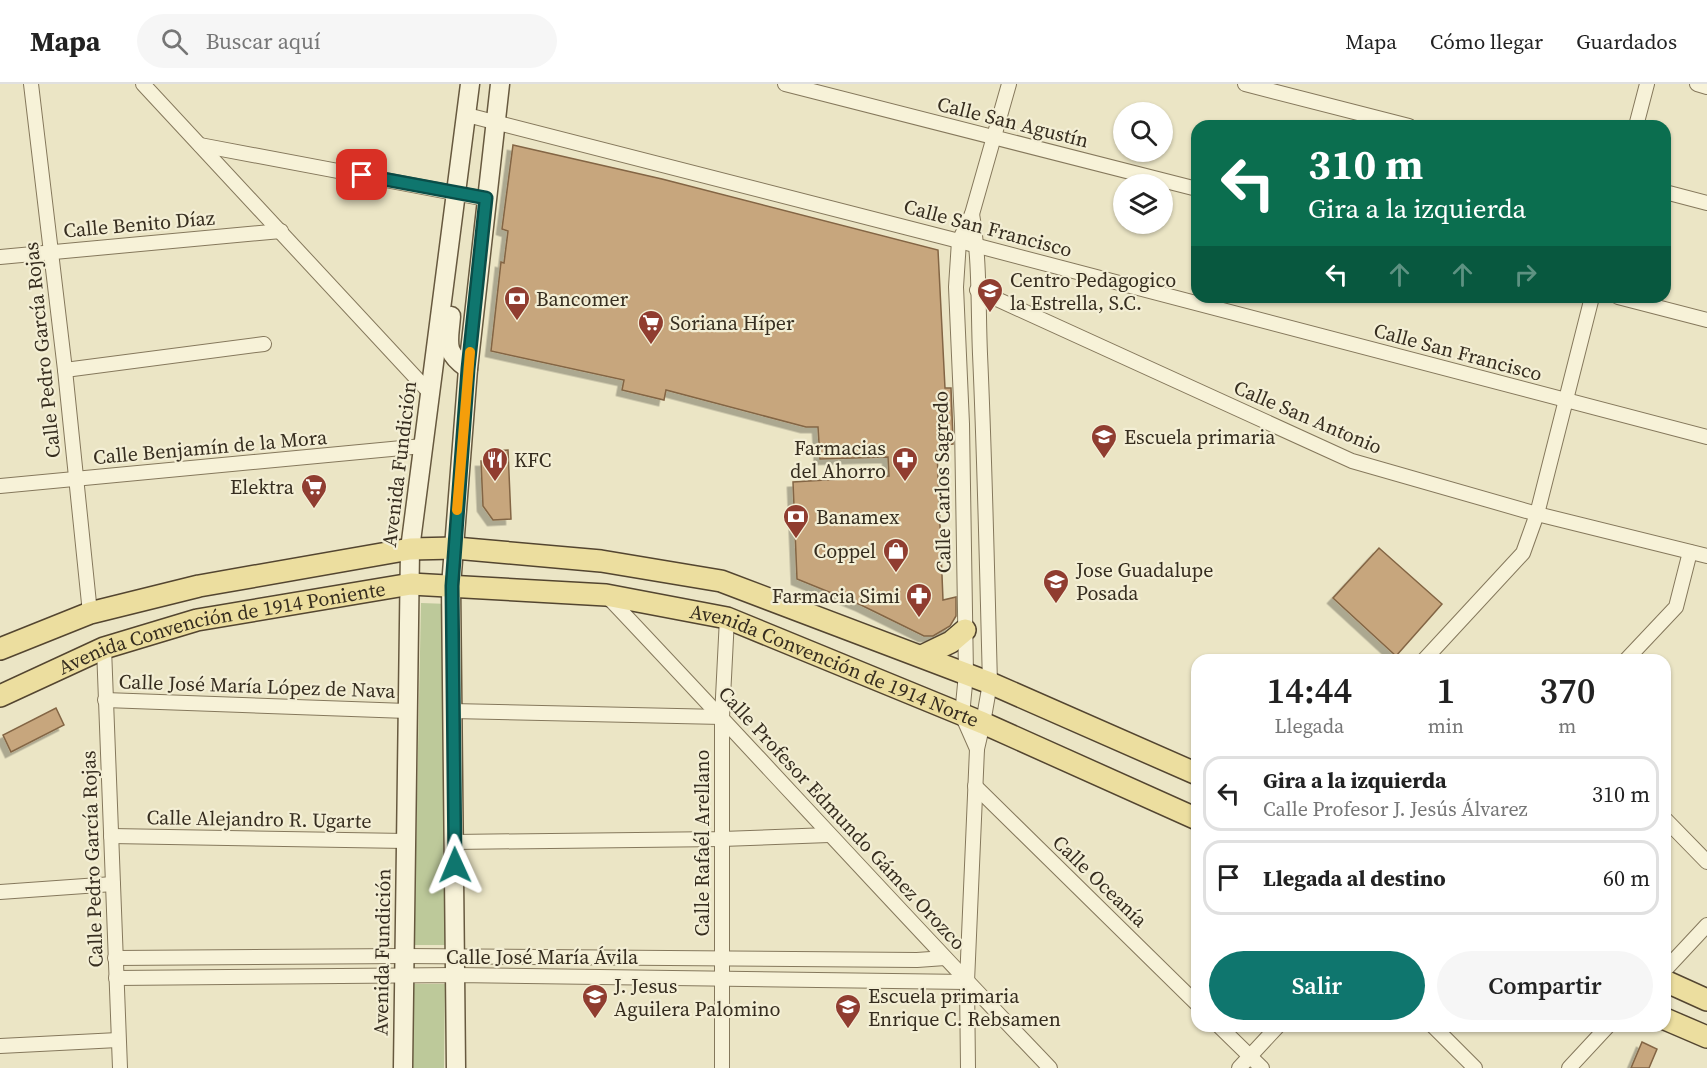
<!DOCTYPE html>
<html lang="es">
<meta charset="utf-8">
<style>
body{margin:0;font-family:"Source Serif 4",serif;background:#f6f6f6;color:#222;height:100vh;display:flex;flex-direction:column;font-size:22px;white-space:nowrap}
*{box-sizing:border-box;margin:0}
p{font-size:20px;color:#767676}
.icon{flex:none;width:33px;height:33px;fill:none;stroke:currentColor;stroke-width:2;stroke-linecap:round;stroke-linejoin:round}
.map{position:relative;flex:1;overflow:hidden}
.panel{position:absolute;left:1191px;top:570px;width:480px;height:378px;display:flex;flex-direction:column;background:#fff;border-radius:18px;box-shadow:0 2px 4px #0004}
.panel>*{flex:none}
.guide{position:absolute;left:1191px;top:36px;width:480px;height:183px;border-radius:18px;box-shadow:0 2px 4px #0004;background:#0b6e4f;color:#fff;overflow:hidden}
.controls{position:absolute;left:1113px;top:18px;display:grid;gap:12px}
.controls a{display:grid;place-items:center;width:60px;height:60px;border-radius:50%;background:#fff;box-shadow:0 2px 4px #0004;font-size:30px}
.pin{position:absolute;display:grid;place-items:center;width:51px;height:51px;color:#fff;margin:-26px;border-radius:12px;box-shadow:0 3px 9px #0006}
.me{position:absolute;width:66px;margin:-33px;rotate:359deg;stroke-linejoin:round;filter:drop-shadow(0 0 4px #0008)}
.turn{display:flex;align-items:center;gap:21px;height:126px;padding:0 18px;font-size:27px}
.turn .icon{width:78px;height:78px;stroke-width:2.5}
.turn b{display:block;font-size:42px;line-height:51px}
.lanes{display:flex;align-items:center;height:57px;padding:0 18px;background:#0003;justify-content:center;gap:30px;direction:ltr}
.lanes .off{opacity:.35}
.eta{display:flex;justify-content:space-evenly;align-items:center;height:102px;text-align:center}
.eta b{font-size:36px;font-weight:600;line-height:42px}
.action{display:flex;gap:12px;margin-top:auto;padding:12px 18px}
.action a{flex:1;height:69px;border-radius:36px;background:#0f766e;color:#fff;font-size:24px;font-weight:600;line-height:69px;text-align:center}
.action a+a{background:#f6f6f6;color:#222}
ul{padding:0;list-style:none}
li{display:flex;align-items:center;gap:18px;height:75px;margin:0 12px 9px;padding:0 6px;border:3px solid #e0e0e0;border-radius:18px}
li div{flex:1}
li b{display:block;font-size:22px}
li em{font-style:normal}
header{display:flex;align-items:center;gap:36px;box-sizing:border-box;height:84px;padding:0 30px;background:#fff;border-bottom:2px solid #e0e0e0}
header strong{font-size:28px}
nav{display:flex;gap:33px;margin-inline-start:auto;font-size:21px}
.search{width:420px;height:54px;background:#f6f6f6;display:flex;align-items:center;gap:15px;box-sizing:border-box;padding:0 21px;border-radius:33px;color:#767676;font-size:22px}
.map>svg:first-child{display:block}
</style>
<header>
<strong>Mapa</strong>
<div class="search"><svg class="icon" aria-label="search" viewBox="0 0 24 24"><circle cx="10" cy="10" r="6"/><path d="M15 15l6 6"/></svg>Buscar aquí</div>
<nav><a>Mapa</a><a>Cómo llegar</a><a>Guardados</a></nav>
</header>
<div class="map">
<svg width="1707" height="984" viewBox="0 0 1707 984">
<defs>
<filter id="shadow"><feDropShadow dx="-5.5" dy="5.5" stdDeviation="0" flood-color="#0004"/></filter>
</defs>
<rect width="100%" height="100%" fill="#ebe5c5"/>
<g fill="#bdc99a">
<path d="M421,519L449,520L448,861H414Z"/>
<path d="M413,900H445L444,984H413Z"/>
</g>
<g fill="#c7a67d" stroke="#836544" stroke-width="1.5" filter="url(#shadow)">
<path d="M513,61L662,95L938,166L945,304H951L953,355V360L945,361L946,366L937,367L943,516L956,513V532L950,542L933,552H924L861,521L797,495L793,398L889,392L888,373L820,375L818,343H806L666,306L664,316L622,306L624,296L491,267L501,178L504,179L508,147L502,145Z"/>
<path d="M508,366L511,435L493,436L483,422L481,377H492V367Z"/>
<path d="M1379,464L1442,520L1396,572L1333,514Z"/>
<path d="M56,624L64,641L11,668L3,651Z"/>
<path d="M1642,958L1657,965L1649,984H1631Z"/>
</g>
<g fill="none" stroke-linecap="round" stroke-linejoin="round">
<defs>
<g id="street">
<path d="M31,0L65,286L90,529"/>
<path d="M143,0L430,309"/>
<path d="M785,0L1197,105"/>
<path d="M1245,0L1409,42"/>
<path d="M1697,0L1707,3"/>
<path d="M467,31L959,157L1707,353"/>
<path d="M1636,42L1647,0"/>
<path d="M200,61L486,115"/>
<path d="M1665,108L1707,119"/>
<path d="M0,173L281,147"/>
<path d="M977,206L1352,377L1537,430L1707,472"/>
<path d="M1618,213L1707,236"/>
<path d="M65,286L264,260"/>
<path d="M0,402L423,362"/>
<path d="M606,511C755,668 900,828 1050,984"/>
<path d="M104,564L120,984"/>
<path d="M1424,576L1523,469L1537,430L1592,213"/>
<path d="M1626,576L1676,523L1690,468"/>
<path d="M105,616L407,627"/>
<path d="M452,627L722,633"/>
<path d="M977,665L962,631L966,590L962,340L956,203L959,157L972,130L1009,0"/>
<path d="M975,702L1197,920"/>
<path d="M1665,735L1707,778"/>
<path d="M111,752L406,757"/>
<path d="M454,758L722,755L829,751"/>
<path d="M0,808L113,800"/>
<path d="M115,874L405,872L917,876L945,874"/>
<path d="M1665,886L1707,841"/>
<path d="M116,894L456,891L967,898"/>
<path d="M1219,942L1262,984"/>
<path d="M1433,942L1475,984"/>
<path d="M0,962L118,956"/>
<path d="M722,984V633L727,534"/>
<path d="M968,984L967,898L977,665L983,639L990,599C987,489 985,380 980,270C978,223 980,176 972,130"/>
<path d="M1239,984L1278,942"/>
<path d="M1569,984L1608,942"/>
</g>
<g id="secondary">
<path d="M451,232C449,260 443,267 468,285"/>
<path d="M403,984L410,465L470,0"/>
<path d="M456,984L451,502L468,285L500,0"/>
</g>
<g id="primary">
<path d="M0,565L90,529L199,502L410,465L455,464L601,477L721,497L990,599L1197,690"/>
<path d="M922,572L951,558L965,546"/>
<path id="s1" d="M0,612L104,564L197,536L411,500L606,511L727,534L983,639L1197,735"/>
<path d="M1665,897L1707,916"/>
<path d="M1665,935L1707,953"/>
</g>
</defs>
<use href="#street" stroke="#85785c" stroke-width="16"/>
<use href="#secondary" stroke="#67593f" stroke-width="21"/>
<use href="#primary" stroke="#534530" stroke-width="24"/>
<use href="#street" stroke="#f7f2d8" stroke-width="14"/>
<use href="#secondary" stroke="#f7f2d8" stroke-width="18"/>
<use href="#primary" stroke="#ecde9f" stroke-width="21"/>
</g>
<g fill="none" stroke-linecap="round" stroke-linejoin="round">
<defs>
<path id="route" d="M362,91L486,114L468,285L452,502L455,781"/>
</defs>
<use href="#route" stroke="#0a4d48" stroke-width="15"/>
<use href="#route" stroke="#0f766e" stroke-width="10"/>
<path stroke="#f59e0b" stroke-width="10" d="M457,426L470,268"/>
</g>
<defs>
<symbol id="school-pin" viewBox="-11 -11 22 30"><path d="M0 17L-7.5 6A9.5 9.5 0 1 1 7.5 6Z" fill="#903d30" stroke="#f3eed4"/><path d="M0-5L7-2L0 1L-7-2ZM-4 1L0 2.5L4 1V4Q0 6-4 4Z" fill="#fff"/></symbol>
<symbol id="bank-pin" viewBox="-11 -11 22 30"><path d="M0 17L-7.5 6A9.5 9.5 0 1 1 7.5 6Z" fill="#903d30" stroke="#f3eed4"/><path d="M-6-4H6V4H-6ZM0-2.3a2.3 2.3 0 1 0 0 4.6a2.3 2.3 0 1 0 0-4.6Z" fill="#fff"/></symbol>
<symbol id="supermarket-pin" viewBox="-11 -11 22 30"><path d="M0 17L-7.5 6A9.5 9.5 0 1 1 7.5 6Z" fill="#903d30" stroke="#f3eed4"/><path d="M-6-5.5h2.5l.6 2H6L4.5 2H-2.5L-4.4-4H-6ZM-1.5 3.2a1.3 1.3 0 1 0 .1 0ZM3 3.2a1.3 1.3 0 1 0 .1 0Z" fill="#fff"/></symbol>
<symbol id="restaurant-pin" viewBox="-11 -11 22 30"><path d="M0 17L-7.5 6A9.5 9.5 0 1 1 7.5 6Z" fill="#903d30" stroke="#f3eed4"/><path d="M-5-6h1v4h1v-4h1v4h1v-4h1v5L-1.5 .5V6h-2V.5L-5-1ZM5-6V6H3V1.5H1.5Q1.5-4 5-6Z" fill="#fff"/></symbol>
<symbol id="pharmacy-pin" viewBox="-11 -11 22 30"><path d="M0 17L-7.5 6A9.5 9.5 0 1 1 7.5 6Z" fill="#903d30" stroke="#f3eed4"/><path d="M-2-6h4v4h4v4h-4v4h-4v-4h-4v-4h4Z" fill="#fff"/></symbol>
<symbol id="shop-pin" viewBox="-11 -11 22 30"><path d="M0 17L-7.5 6A9.5 9.5 0 1 1 7.5 6Z" fill="#903d30" stroke="#f3eed4"/><path d="M-5-2.5h2.3a2.7 3.5 0 0 1 5.4 0H5L5.5 6h-11ZM-1.5-2.5h3a1.5 2.3 0 0 0-3 0Z" fill="#fff"/></symbol>
</defs>
<g fill-rule="evenodd">
<use href="#school-pin" x="975" y="192" width="30" height="40"/>
<use href="#bank-pin" x="502" y="200" width="30" height="40"/>
<use href="#supermarket-pin" x="636" y="224" width="30" height="40"/>
<use href="#school-pin" x="1089" y="338" width="30" height="40"/>
<use href="#restaurant-pin" x="480" y="361" width="30" height="40"/>
<use href="#pharmacy-pin" x="890" y="361" width="30" height="40"/>
<use href="#supermarket-pin" x="299" y="388" width="30" height="40"/>
<use href="#bank-pin" x="781" y="418" width="30" height="40"/>
<use href="#shop-pin" x="881" y="452" width="30" height="40"/>
<use href="#school-pin" x="1041" y="483" width="30" height="40"/>
<use href="#pharmacy-pin" x="904" y="497" width="30" height="40"/>
<use href="#school-pin" x="580" y="898" width="30" height="40"/>
<use href="#school-pin" x="833" y="908" width="30" height="40"/>
</g>
<g text-anchor="middle" dominant-baseline="central" stroke-width="4.5" stroke-linejoin="round" paint-order="stroke">
<g font-size="20" fill="#362d1f" stroke="#f3eed4">
<text transform="translate(1013 38) rotate(14)">Calle San Agustín</text>
<text transform="translate(139 140) rotate(-5)">Calle Benito Díaz</text>
<text transform="translate(988 144) rotate(15)">Calle San Francisco</text>
<text transform="translate(42 266) rotate(-96)">Calle Pedro García Rojas</text>
<text transform="translate(1458 268) rotate(15)">Calle San Francisco</text>
<text transform="translate(1308 333) rotate(23)">Calle San Antonio</text>
<text transform="translate(210 363) rotate(-5)">Calle Benjamín de la Mora</text>
<text transform="translate(399 380) rotate(-83)">Avenida Fundición</text>
<text transform="translate(942 398) rotate(-91)">Calle Carlos Sagredo</text>
<text stroke="none"><textPath href="#s1" startOffset="234">Avenida Convención de 1914 Poniente</textPath></text>
<text stroke="none"><textPath href="#s1" startOffset="864">Avenida Convención de 1914 Norte</textPath></text>
<text transform="translate(257 602) rotate(2)">Calle José María López de Nava</text>
<text transform="translate(842 734) rotate(47)">Calle Profesor Edmundo Gámez Orozco</text>
<text transform="translate(259 735) rotate(1)">Calle Alejandro R. Ugarte</text>
<text transform="translate(702 759) rotate(-90)">Calle Rafaél Arellano</text>
<text transform="translate(92 775) rotate(-92)">Calle Pedro García Rojas</text>
<text transform="translate(1100 797) rotate(44)">Calle Oceanía</text>
<text transform="translate(382 868) rotate(-89)">Avenida Fundición</text>
<text x="542" y="873">Calle José María Ávila</text>
</g>
<g font-size="20" fill="#362d1f" stroke="#f3eed4" text-anchor="start">
<text x="1010" y="196">Centro Pedagogico<tspan x="1010" dy="23">la Estrella, S.C.</tspan></text>
<text x="536" y="215">Bancomer</text>
<text x="670" y="239">Soriana Híper</text>
<text x="1124" y="353">Escuela primaria</text>
<text x="886" y="364" text-anchor="end">Farmacias<tspan x="886" dy="23">del Ahorro</tspan></text>
<text x="514" y="376">KFC</text>
<text x="294" y="403" text-anchor="end">Elektra</text>
<text x="816" y="433">Banamex</text>
<text x="876" y="467" text-anchor="end">Coppel</text>
<text x="1076" y="486">Jose Guadalupe<tspan x="1076" dy="23">Posada</tspan></text>
<text x="900" y="512" text-anchor="end">Farmacia Simi</text>
<text x="614" y="902">J. Jesus<tspan x="614" dy="23">Aguilera Palomino</tspan></text>
<text x="868" y="912">Escuela primaria<tspan x="868" dy="23">Enrique C. Rebsamen</tspan></text>
</g>
</g>
</svg>
<div class="controls">
<a><svg class="icon" aria-label="search" viewBox="0 0 24 24"><circle cx="10" cy="10" r="6"/><path d="M15 15l6 6"/></svg></a>
<a><svg class="icon" aria-label="layers" viewBox="0 0 24 24"><path d="M12 4l9 5-9 5-9-5zM3 14l9 5 9-5"/></svg></a>
</div>
<div class="pin" style="left:362px;top:91px;background:#d93025"><svg class="icon" aria-label="arrive" viewBox="0 0 24 24"><path d="M6 21V4h12l-3 4 3 4H6"/></svg></div>
<svg class="me" style="left:455px;top:781px" viewBox="-20 -20 40 40"><path d="M0-17L14 15 0 8-14 15z" fill="#0f766e" stroke="#fff" stroke-width="4"/></svg>
<div class="guide">
<div class="turn"><svg class="icon" aria-label="left" viewBox="0 0 24 24"><path d="M17 20v-9H6M10 6l-5 5 5 5"/></svg><div><b>310 m</b>Gira a la izquierda</div></div>
<div class="lanes"><svg class="icon" aria-label="left" viewBox="0 0 24 24"><path d="M17 20v-9H6M10 6l-5 5 5 5"/></svg><svg class="icon off" aria-label="ahead" viewBox="0 0 24 24"><path d="M12 20V5M6 11l6-6 6 6"/></svg><svg class="icon off" aria-label="ahead" viewBox="0 0 24 24"><path d="M12 20V5M6 11l6-6 6 6"/></svg><svg class="icon off" aria-label="right" viewBox="0 0 24 24"><path d="M7 20v-9h11M14 6l5 5-5 5"/></svg></div>
</div>
<section class="panel">
<div class="eta">
<div><b>14:44</b><p>Llegada</p></div>
<div><b>1</b><p>min</p></div>
<div><b>370</b><p>m</p></div>
</div>
<ul>
<li><svg class="icon" aria-label="left" viewBox="0 0 24 24"><path d="M17 20v-9H6M10 6l-5 5 5 5"/></svg><div><b>Gira a la izquierda</b><p>Calle Profesor J. Jesús Álvarez</p></div><em>310 m</em></li>
<li><svg class="icon" aria-label="arrive" viewBox="0 0 24 24"><path d="M6 21V4h12l-3 4 3 4H6"/></svg><div><b>Llegada al destino</b></div><em>60 m</em></li>
</ul>
<div class="action"><a>Salir</a><a>Compartir</a></div>
</section>
</div>
